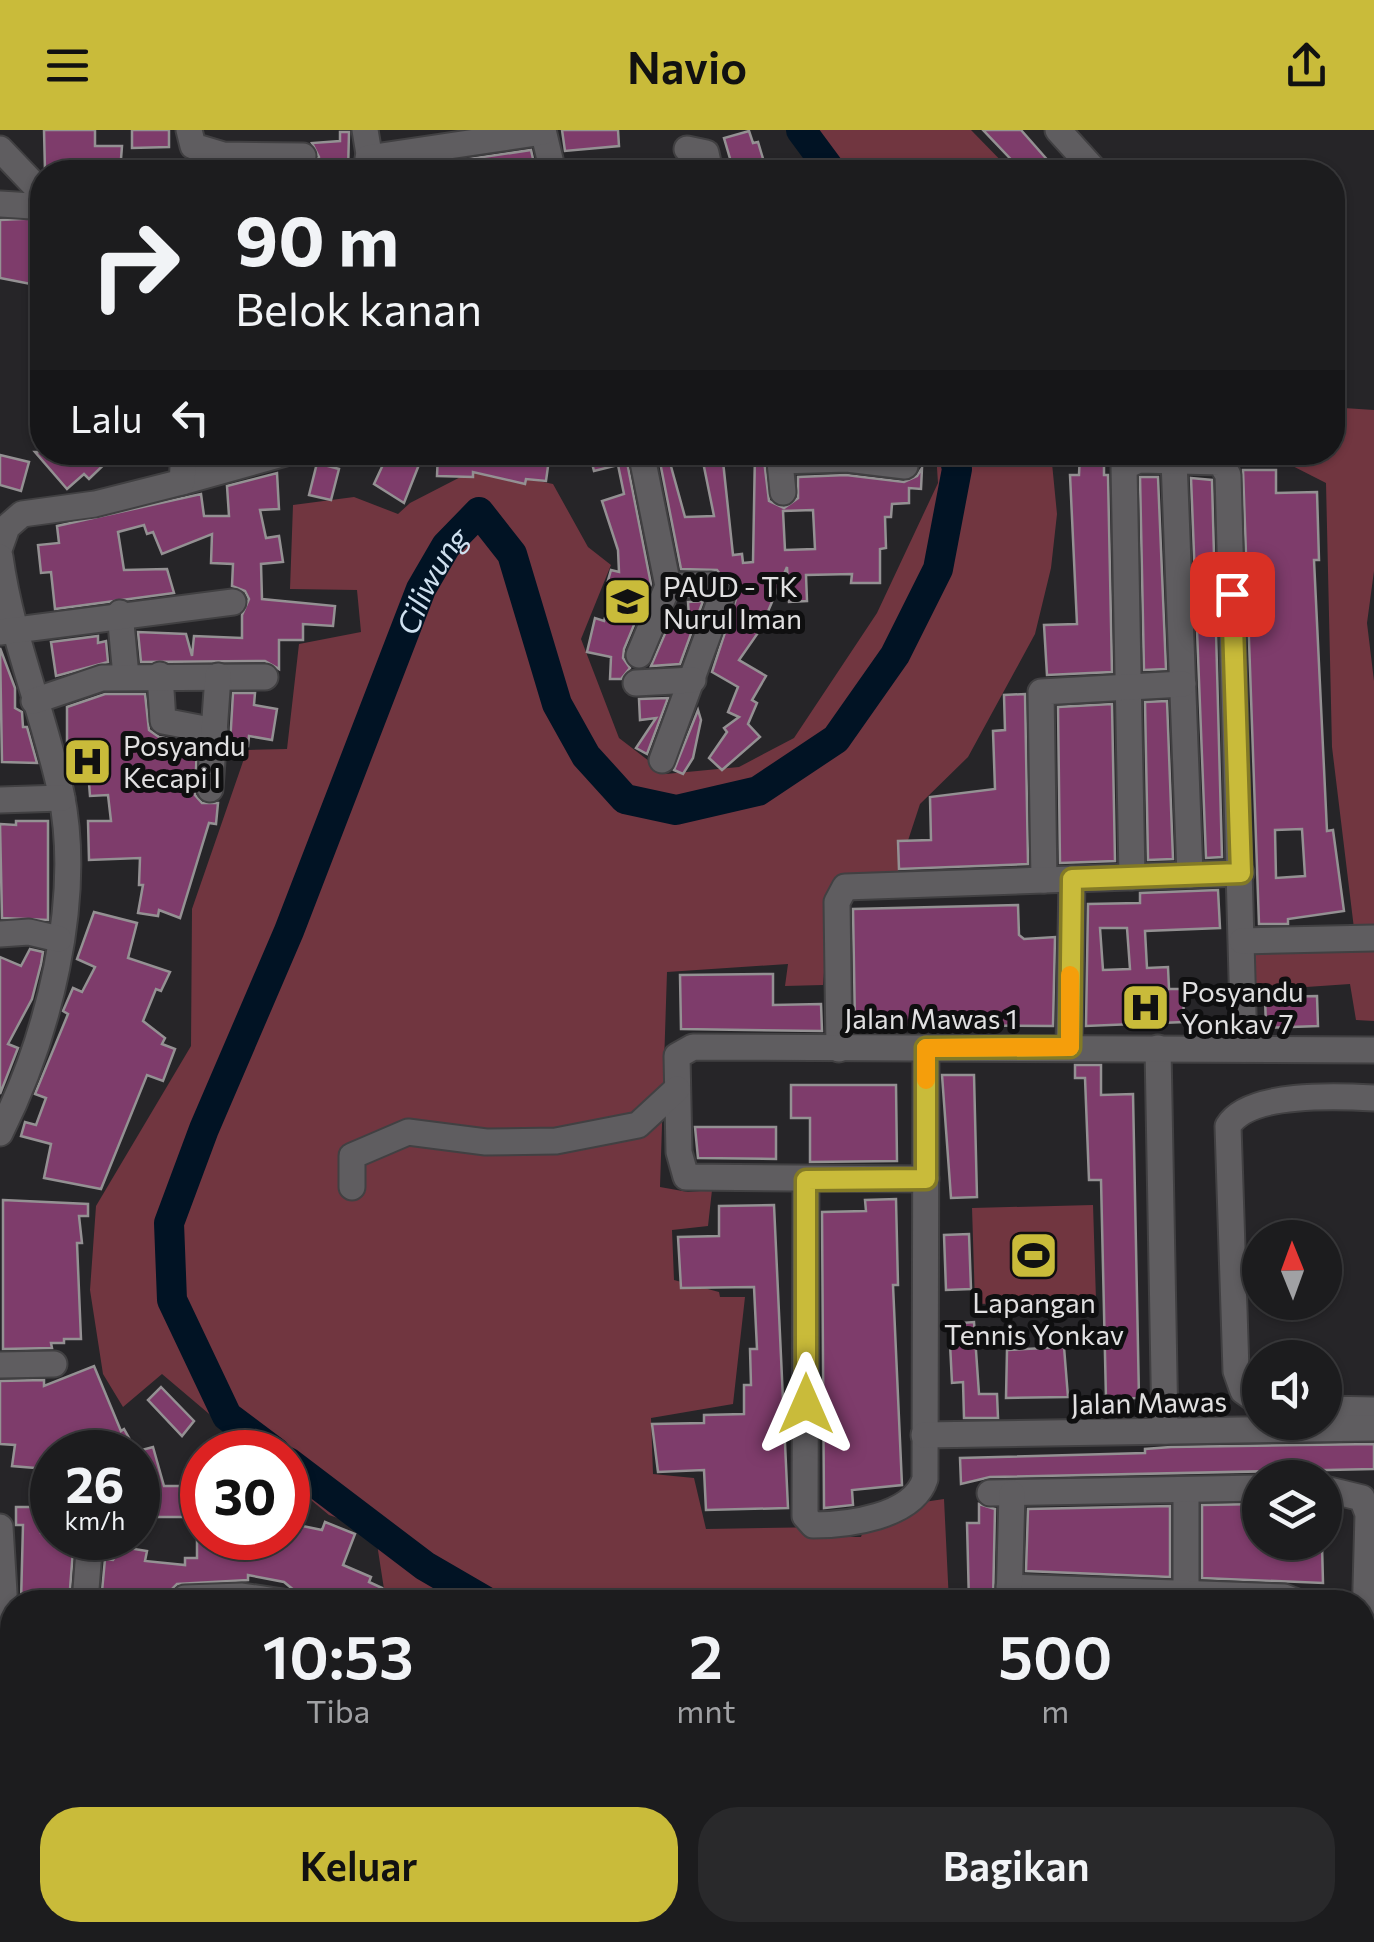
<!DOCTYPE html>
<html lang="id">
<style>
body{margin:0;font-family:Commissioner,sans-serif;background:#29292b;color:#f1f3f6;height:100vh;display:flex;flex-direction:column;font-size:38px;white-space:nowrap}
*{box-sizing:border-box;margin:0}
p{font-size:32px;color:#a0a1a4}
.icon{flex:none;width:55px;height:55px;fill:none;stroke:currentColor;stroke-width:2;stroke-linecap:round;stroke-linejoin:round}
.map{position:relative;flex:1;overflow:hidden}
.panel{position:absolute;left:0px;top:1460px;width:1375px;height:352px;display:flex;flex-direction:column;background:#1c1c1e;border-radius:40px 40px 0 0;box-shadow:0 2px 8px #0004,0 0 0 2px #3a3a3c}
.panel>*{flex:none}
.hud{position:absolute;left:30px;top:30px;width:1315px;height:305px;border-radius:40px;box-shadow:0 2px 8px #0004,0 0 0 2px #3a3a3c;background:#1c1c1e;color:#f1f3f6;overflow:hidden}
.needle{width:65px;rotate:359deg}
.controls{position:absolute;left:1242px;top:1090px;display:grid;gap:20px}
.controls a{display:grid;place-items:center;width:100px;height:100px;border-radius:50%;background:#1c1c1e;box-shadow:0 2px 8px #0004,0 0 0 2px #3a3a3c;font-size:50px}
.speed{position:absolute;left:30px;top:1300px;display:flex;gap:20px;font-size:50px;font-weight:700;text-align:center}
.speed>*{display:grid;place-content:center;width:130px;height:130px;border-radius:50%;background:#1c1c1e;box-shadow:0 2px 8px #0004,0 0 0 2px #3a3a3c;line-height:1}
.speed small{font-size:25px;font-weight:400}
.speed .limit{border:15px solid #d22;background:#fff;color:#111}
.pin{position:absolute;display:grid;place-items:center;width:85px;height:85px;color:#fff;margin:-42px;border-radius:20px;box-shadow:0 5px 15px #0006}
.me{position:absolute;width:110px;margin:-55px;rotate:0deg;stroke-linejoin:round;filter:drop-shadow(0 0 8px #0008)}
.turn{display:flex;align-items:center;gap:35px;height:210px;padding:0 40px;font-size:45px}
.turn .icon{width:130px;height:130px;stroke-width:2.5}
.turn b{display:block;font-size:70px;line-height:85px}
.then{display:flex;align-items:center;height:95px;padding:0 40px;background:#0003;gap:20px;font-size:38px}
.eta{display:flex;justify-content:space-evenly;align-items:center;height:170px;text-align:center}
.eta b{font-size:60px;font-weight:600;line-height:70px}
.action{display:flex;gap:20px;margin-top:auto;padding:20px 40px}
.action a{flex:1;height:115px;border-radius:40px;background:#c9bb3a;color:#111;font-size:40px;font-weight:600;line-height:115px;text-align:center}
.action a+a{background:#29292b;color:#f1f3f6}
header{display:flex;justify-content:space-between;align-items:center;height:130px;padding:0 40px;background:#c9bb3a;color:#111;font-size:45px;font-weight:600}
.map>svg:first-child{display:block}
</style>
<header><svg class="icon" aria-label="menu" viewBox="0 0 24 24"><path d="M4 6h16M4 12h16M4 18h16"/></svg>Navio<svg class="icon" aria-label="share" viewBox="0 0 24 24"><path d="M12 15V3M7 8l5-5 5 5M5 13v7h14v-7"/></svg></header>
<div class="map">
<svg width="1374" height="1812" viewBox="0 0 1374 1812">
<rect width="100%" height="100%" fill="#262528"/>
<g fill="#713640">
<path d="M791,0H971L1012,42H822Z"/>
<path d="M1333,266L1345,267L1344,278L1374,280V441L1367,493L1374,551V891L1356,890L1350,854L1250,861L1240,825L1356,815L1332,617L1326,353L1267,323L1332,322Z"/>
<path d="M936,323H1051L1057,384L1051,438L1035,504L968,627L920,674L897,744L829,779L823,855L785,856L788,834L667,842L660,1057L688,1062L712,1060L708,1096L672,1100L674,1150L719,1162L720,1167H745L733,1274L651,1288L653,1344L694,1348L706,1399L829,1397L830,1407H861L870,1380L944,1369L949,1472H386L375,1401L329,1385L288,1351V1322H254L162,1244L123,1277L103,1244L90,1160L96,1076L191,916L192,779L247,620L287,619L299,514L361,502L357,460L290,459L293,375L354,367L398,384L410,373L478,338L553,354L588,417L611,435L581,509L619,608L666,644L739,637L794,608L877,483L938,353Z"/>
<path d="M1093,1075L1096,1171L975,1174L972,1078Z"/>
<path d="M871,1800H1176L1173,1812H867Z"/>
</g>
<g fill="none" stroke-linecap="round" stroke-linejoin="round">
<g stroke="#011324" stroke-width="30">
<path d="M801,0L832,42"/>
<path id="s1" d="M275,1322L227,1286L172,1170L169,1093L204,999L289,801L421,459L446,416L479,382L512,424L557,574L586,626L625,669L676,680L758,661L836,609L895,525L938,439L957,339L953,322"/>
<path d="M288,1332L425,1436L487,1472"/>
<path d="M1048,1812L1049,1800"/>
</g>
</g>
<g fill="#7e3c6b" stroke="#949193" stroke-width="2.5" fill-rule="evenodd">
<path d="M44,0H95V16H122L120,42L45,41Z"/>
<path d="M132,0H169V17L132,18Z"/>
<path d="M562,0H618L619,16L565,21Z"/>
<path d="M983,0H1021L1058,42H1023Z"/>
<path d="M749,1L753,13L758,12L767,42H734L724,8Z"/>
<path d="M340,2H349L348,42H307L319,27L312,13L340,11Z"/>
<path d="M531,20L536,42L388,41Z"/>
<path d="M42,88L36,155L0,148V90Z"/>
<path d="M35,322H117L89,349L84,344L67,359Z"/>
<path d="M406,322L422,327L404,373L374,354L387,326L402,332Z"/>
<path d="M438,322H550L546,351L526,349L525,354L473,342V347L437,346Z"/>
<path d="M589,322H625L651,454L624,519L623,528L630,538L621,549H610L611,527L587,522L595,488L604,491L614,456L607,454L611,440L619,442L618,420L602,371L624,364L618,335L594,341Z"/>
<path d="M658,322H667L685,387L714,386L701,322H722L733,425L742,424L743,433L753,432L755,322H763L769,371L784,378L798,368V347L846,345L904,352L917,346L922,338L921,359L909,358V373L892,374L891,387H885L886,418L880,419V453H851L852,444L806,445L807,471L789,472L787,437L760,500L739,530L766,546L752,570L757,573L748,594L760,607L722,640L709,628L727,602L724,598L739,587L728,582L738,557L712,542L737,466L717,440L681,439ZM813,380L815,419L785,420L783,381Z"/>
<path d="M1080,322H1104V345H1108L1112,542L1047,545L1044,495L1077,494L1070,345H1079Z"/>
<path d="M0,325L29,332L21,361L0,355Z"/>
<path d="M317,333L339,339L331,370L309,365Z"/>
<path d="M1243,340H1276V363L1317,362L1319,430H1314L1327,701L1333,700L1344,781L1288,789V794H1259ZM1302,699L1305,746L1276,748L1275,700Z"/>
<path d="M277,343L279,379L260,380L266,408L279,406L283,432L261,434L262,469L335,476L333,496L303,494V510H279V539L265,531L141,532L138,502L186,504L192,526L194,506L242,508V485L249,469L245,461L232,456L233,434L211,433L212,404L162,424L153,402L147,404L144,395L118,402L124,440L167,439L174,463L55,479L51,442L41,443L38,415L59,413L57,396L201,364L204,386H229L227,356Z"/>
<path d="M1140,347H1158L1166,539L1144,540Z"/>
<path d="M1191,348L1212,350L1222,727L1206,728Z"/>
<path d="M703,471L680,534L651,536L670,492L690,500L688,472Z"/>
<path d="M98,506V513L106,511L108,532L56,546L51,512Z"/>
<path d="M0,518L15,558V578L22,582L23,597H27L37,633L2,632Z"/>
<path d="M233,563H255L254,575L277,579L272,610L249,606L248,616L230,614Z"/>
<path d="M105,564H145L149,600L159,607L197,614L195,665L202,673H218L216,694L209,693L180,788L159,780L158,786L138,783L143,755H139L140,728L89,730L88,691H111L108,665L90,666L88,640L76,641L72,611L67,612V577Z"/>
<path d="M1025,564L1028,734L899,739L898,711L931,710L930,667L995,659L993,601L1005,600L1004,565Z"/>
<path d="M668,568L647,624L636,618L656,588L640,590L639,569Z"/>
<path d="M1167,571L1173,729L1148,730L1145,572Z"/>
<path d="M1112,574L1115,731L1060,733L1058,577Z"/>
<path d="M698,580L701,590L693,628L683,644L674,640Z"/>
<path d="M16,691H48V790L2,788L0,694L16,695Z"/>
<path d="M1218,760L1220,798L1145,801L1147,838L1168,837L1169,859H1183L1184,892L1086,896L1088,774L1140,773V763ZM1100,798H1127L1130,839L1103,840Z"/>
<path d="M1018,775L1019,805L1024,809L1055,807L1053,896L855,895L853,779Z"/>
<path d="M94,782L137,793L128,828L170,842L161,861L156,859L143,891L165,908L162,914L175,919L163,951L147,945L101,1059L44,1048L51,1014L21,1006L25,992L36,995L46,968L35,964L68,884L63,881L73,858L82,862L95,837L77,829Z"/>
<path d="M30,819L43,822L41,834L32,869L8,914L18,918L0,964V827L21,836Z"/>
<path d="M773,844V875L821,874L822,901L681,899L680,845Z"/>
<path d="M1317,866L1318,896L1266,898L1265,867Z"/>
<path d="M1075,935H1101V965L1133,964L1139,1268L1106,1269L1101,1050H1089L1085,948H1075Z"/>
<path d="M942,945H974L977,1067L951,1068Z"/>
<path d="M791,955H896L897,1031L810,1032V988H791Z"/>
<path d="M695,997H776V1029L698,1028Z"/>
<path d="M896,1069L898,1155H893L902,1355L852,1360L853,1375L824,1378L822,1082L866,1081L865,1070Z"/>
<path d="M3,1070L88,1074V1086H79L82,1113H77L81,1209H64V1213H51L52,1218L3,1219Z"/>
<path d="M774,1075L788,1378L706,1380L704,1340L658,1342L652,1294L704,1293V1285L744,1284V1255H751L750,1219H757L754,1157L681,1158L678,1107L719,1106V1076Z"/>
<path d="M969,1104L971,1159L946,1160L944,1105Z"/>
<path d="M974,1192L979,1264H997L998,1288H964L963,1252L952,1253L949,1194Z"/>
<path d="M1064,1217L1068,1267L1006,1268L1007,1220Z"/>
<path d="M94,1236L121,1301L124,1299L137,1322H48L47,1339L12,1336L15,1315L0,1314V1251L44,1250V1256Z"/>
<path d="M161,1257L194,1291L182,1306L148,1270Z"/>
<path d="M1374,1314V1339L990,1347L961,1354L960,1328L1145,1323V1319L1171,1317Z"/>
<path d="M153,1317L164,1356H185L186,1387H138V1321Z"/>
<path d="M979,1374L995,1379L993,1472H969L967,1393H979Z"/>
<path d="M1260,1374V1419L1322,1414L1323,1453L1202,1448V1375Z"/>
<path d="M1170,1376V1447L1026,1441L1028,1379Z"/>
<path d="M16,1377H41V1403L74,1408L69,1472H21L23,1395H16Z"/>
<path d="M325,1392L355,1404L343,1435L371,1447L369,1452L382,1458L376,1472H314L317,1466L295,1461L284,1452L248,1445V1450L177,1454L170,1461V1472H101L105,1429L113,1430L122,1417L147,1421L145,1431L185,1435V1428H197V1408H288V1393L322,1400Z"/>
</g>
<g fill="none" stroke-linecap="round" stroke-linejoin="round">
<defs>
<g id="minor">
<path d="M189,0L193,16L223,25L303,26"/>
<path d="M365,0L372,42"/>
<path d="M543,0L553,42"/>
<path d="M1058,0L1096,42"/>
<path d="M0,19L42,63"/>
<path d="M687,19L706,23L710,42"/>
<path d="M368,28L543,2"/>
<path d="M0,74L32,76L42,69"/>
<path d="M641,322L668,456L711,455L721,469L662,630"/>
<path d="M779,322L783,362"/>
<path d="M1174,330L1190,745"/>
<path d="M780,331L847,329L905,336"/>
<path d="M182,352L289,322"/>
<path d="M0,417L7,397L22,384L95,374L182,352L184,322"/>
<path d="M0,427C11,507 44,584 61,663C83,770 48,908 0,1003"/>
<path d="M120,483L126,546"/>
<path d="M0,502L233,472"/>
<path d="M639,525L668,456"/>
<path d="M160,545L163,591L215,601"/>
<path d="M636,553L693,550"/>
<path d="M34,571L102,548L265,547"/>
<path d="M210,659L218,546"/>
<path d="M0,670L62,668"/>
<path d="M1132,747L1124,337L1139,330L1220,332L1228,345L1244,919"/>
<path d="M1044,750L1041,562L1183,554"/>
<path d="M0,804L29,802L59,809"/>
<path d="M1242,811L1374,808"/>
<path d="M1069,917L1072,749"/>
<path d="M1158,918L1165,1301"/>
<path d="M839,919L837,772L845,757L1241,743"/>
<path d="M926,1049L686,1047L679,1022L677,926L693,917L1374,920"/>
<path d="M806,1050L805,1386L813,1395C847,1395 913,1387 925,1349L926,918"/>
<path d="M352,1057V1026L408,1002L486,1012L556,1011L638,995L677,959"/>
<path d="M0,1235L54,1234"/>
<path d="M1260,1273L1243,1261L1236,1241L1228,996C1248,962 1337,966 1374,968"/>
<path d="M1325,1279L1374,1280"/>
<path d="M924,1305L1374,1298"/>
<path d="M1325,1359L1362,1368L1368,1384L1362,1603"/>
<path d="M1186,1360V1464"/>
<path d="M990,1363L1260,1358"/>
<path d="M0,1397L12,1595"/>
<path d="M1009,1457L1284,1467L1297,1472"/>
<path d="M185,1468L242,1466L283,1472"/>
<path d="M85,1472L90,1408"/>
<path d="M1009,1472L1012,1364"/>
<path d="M0,1671L12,1660"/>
<path d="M5,1683L12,1781"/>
<path d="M1362,1698H1374"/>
<path d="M14,1800L16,1812"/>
<path d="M827,1800L886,1807"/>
<path d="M606,1812L607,1800"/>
</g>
</defs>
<use href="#minor" stroke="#414042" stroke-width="29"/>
<use href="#minor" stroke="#5f5d60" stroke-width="25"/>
</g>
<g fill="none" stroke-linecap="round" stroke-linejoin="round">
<defs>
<path id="route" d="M806,1274V1050L926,1049V918L1070,917L1072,749L1241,743L1232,464"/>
</defs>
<use href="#route" stroke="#837a26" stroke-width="25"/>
<use href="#route" stroke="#c9bb3a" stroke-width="18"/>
<path stroke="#f59e0b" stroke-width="18" d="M926,950V918L1070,917V845"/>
</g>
<defs>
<symbol id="school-square" viewBox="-11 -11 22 22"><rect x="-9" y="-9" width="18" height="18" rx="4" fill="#c9bb3a" stroke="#0f0f10"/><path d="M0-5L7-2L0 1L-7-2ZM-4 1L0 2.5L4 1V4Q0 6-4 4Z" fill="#111"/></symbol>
<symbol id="hospital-square" viewBox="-11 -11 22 22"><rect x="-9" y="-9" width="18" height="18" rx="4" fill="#c9bb3a" stroke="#0f0f10"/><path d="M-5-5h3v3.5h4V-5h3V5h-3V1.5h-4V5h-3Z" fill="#111"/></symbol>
<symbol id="stadium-square" viewBox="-11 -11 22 22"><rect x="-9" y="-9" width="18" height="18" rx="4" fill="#c9bb3a" stroke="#0f0f10"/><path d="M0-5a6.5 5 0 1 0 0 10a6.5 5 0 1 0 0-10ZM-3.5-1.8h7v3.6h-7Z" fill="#111"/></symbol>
</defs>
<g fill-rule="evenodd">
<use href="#school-square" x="600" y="444" width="55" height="55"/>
<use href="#hospital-square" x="60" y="604" width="55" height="55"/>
<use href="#hospital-square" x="1118" y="850" width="55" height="55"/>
<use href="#stadium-square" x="1006" y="1098" width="55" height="55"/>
</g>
<g text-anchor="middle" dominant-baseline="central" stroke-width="10" stroke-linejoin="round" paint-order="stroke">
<g font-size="28" fill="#e1e0e1" stroke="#0f0f10" text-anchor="start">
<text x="663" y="456">PAUD - TK<tspan x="663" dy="32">Nurul Iman</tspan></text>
<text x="123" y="615">Posyandu<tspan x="123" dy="32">Kecapi I</tspan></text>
<text x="1181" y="861">Posyandu<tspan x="1181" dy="32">Yonkav 7</tspan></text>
<text x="1034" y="1172" text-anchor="middle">Lapangan<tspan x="1034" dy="32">Tennis Yonkav</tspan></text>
</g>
<g font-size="28" fill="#e1e0e1" stroke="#0f0f10">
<text x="931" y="888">Jalan Mawas 1</text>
<text transform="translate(1149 1272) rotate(-1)">Jalan Mawas</text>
</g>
<g font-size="30" font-style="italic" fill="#cfe0ef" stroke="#0f0f10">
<text stroke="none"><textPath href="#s1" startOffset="960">Ciliwung</textPath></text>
</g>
</g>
</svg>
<div class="controls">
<a><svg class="needle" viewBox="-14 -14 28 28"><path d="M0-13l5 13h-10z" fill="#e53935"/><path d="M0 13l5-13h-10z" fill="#a0a1a4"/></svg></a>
<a><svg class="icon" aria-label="sound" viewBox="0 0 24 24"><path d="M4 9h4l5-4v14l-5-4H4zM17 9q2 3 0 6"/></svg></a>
<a><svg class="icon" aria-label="layers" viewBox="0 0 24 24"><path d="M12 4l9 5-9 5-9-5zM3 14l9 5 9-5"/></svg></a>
</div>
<div class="speed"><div>26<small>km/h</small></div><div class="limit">30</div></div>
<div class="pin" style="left:1232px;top:464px;background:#d93025"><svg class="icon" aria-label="arrive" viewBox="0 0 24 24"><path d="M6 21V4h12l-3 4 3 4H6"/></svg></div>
<svg class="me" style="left:806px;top:1274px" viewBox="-20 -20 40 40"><path d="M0-17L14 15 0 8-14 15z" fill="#c9bb3a" stroke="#fff" stroke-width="4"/></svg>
<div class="hud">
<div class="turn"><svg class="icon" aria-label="right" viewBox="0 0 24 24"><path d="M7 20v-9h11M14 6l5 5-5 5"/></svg><div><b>90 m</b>Belok kanan</div></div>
<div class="then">Lalu<svg class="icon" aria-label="left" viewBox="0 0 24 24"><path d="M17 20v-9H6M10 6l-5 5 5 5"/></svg></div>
</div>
<section class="panel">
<div class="eta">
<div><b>10:53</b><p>Tiba</p></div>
<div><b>2</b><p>mnt</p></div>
<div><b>500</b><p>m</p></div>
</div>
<div class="action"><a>Keluar</a><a>Bagikan</a></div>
</section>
</div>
